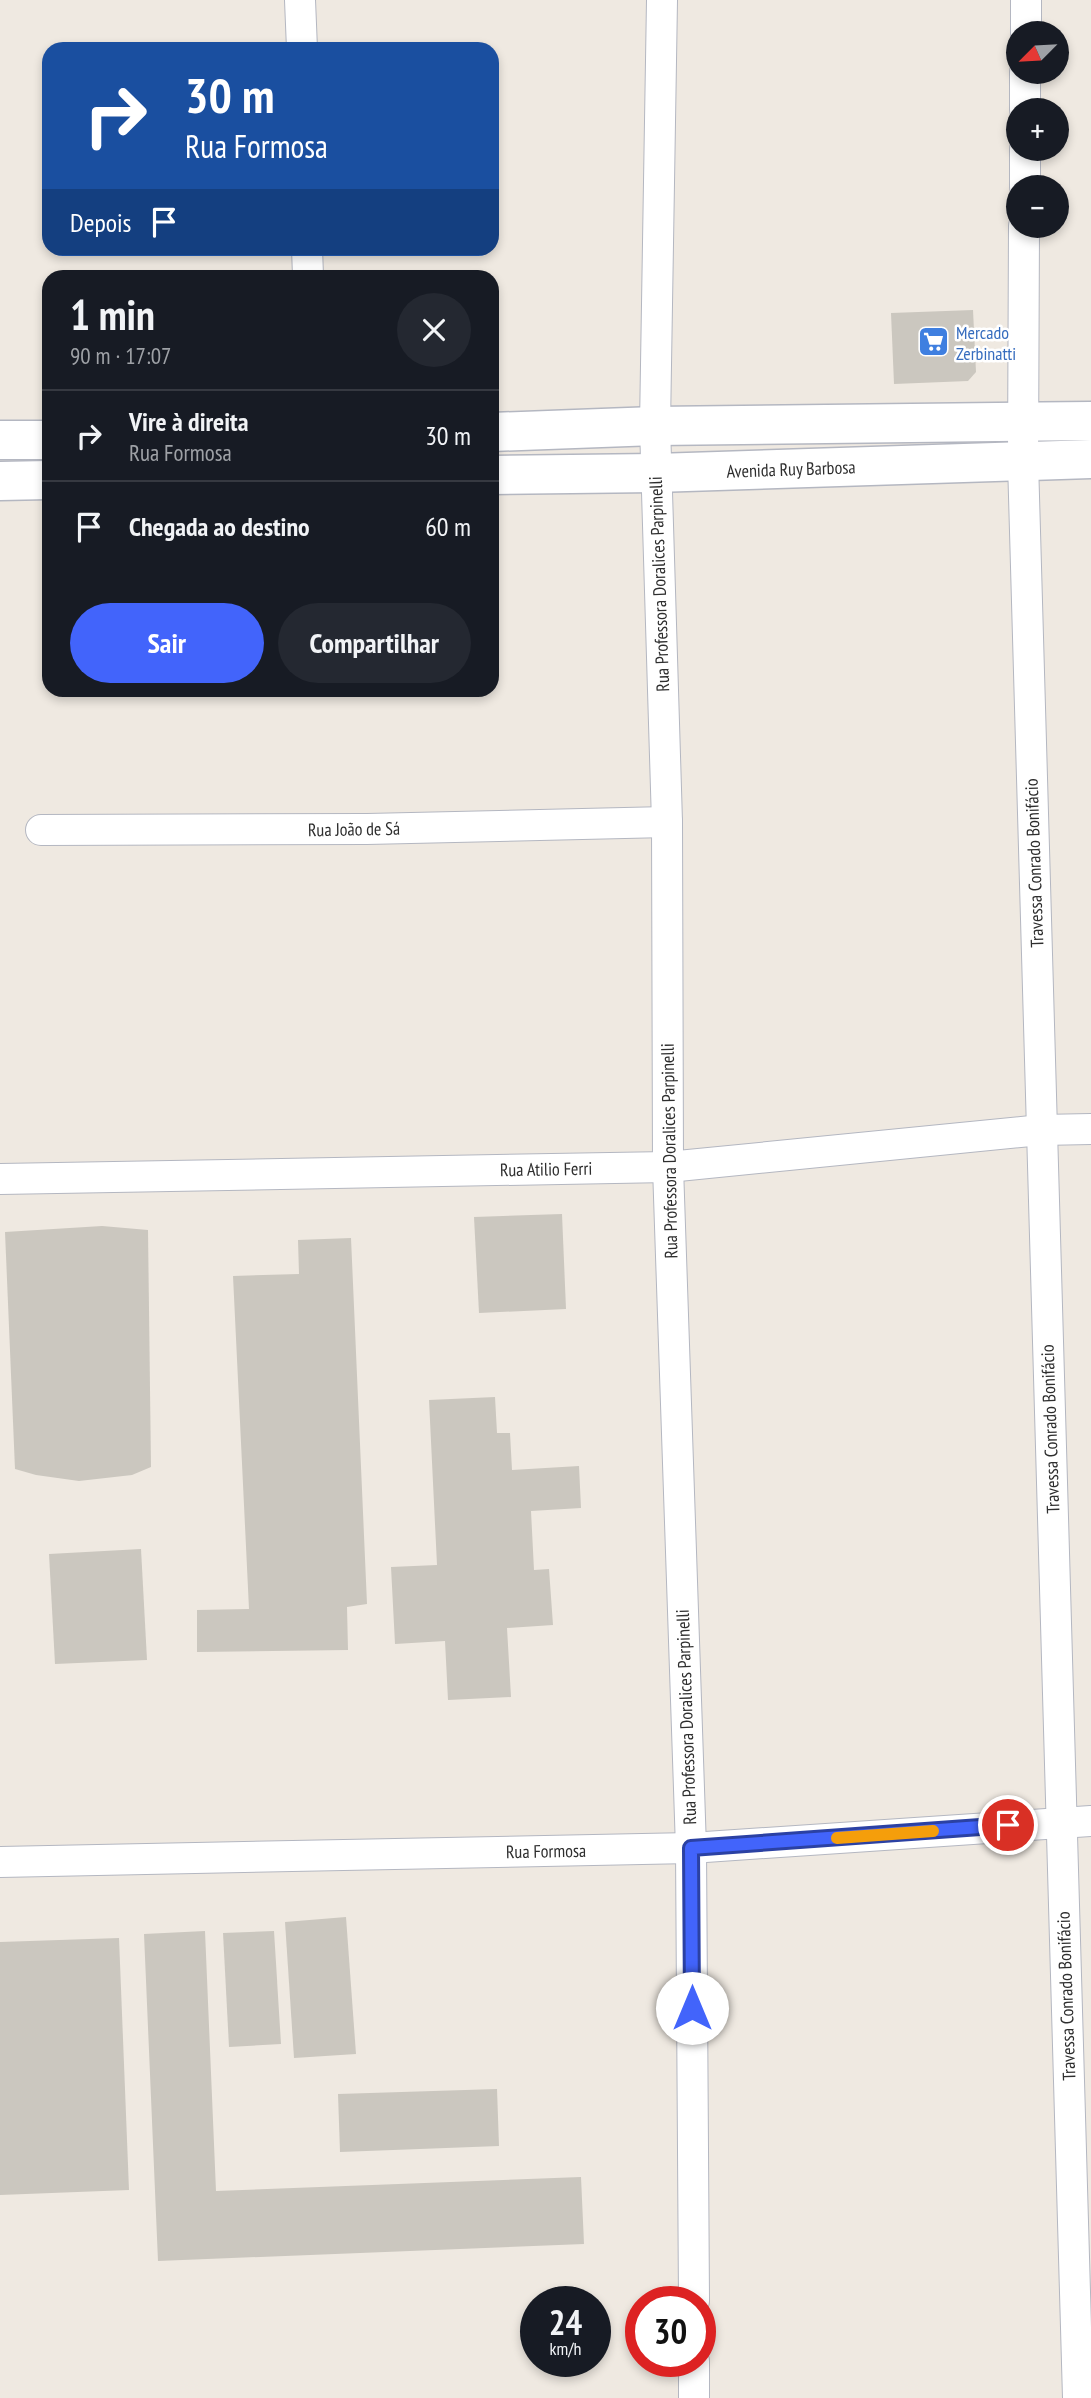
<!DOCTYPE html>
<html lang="pt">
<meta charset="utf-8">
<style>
body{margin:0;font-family:"PT Sans Narrow",sans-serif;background:#242831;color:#f1f3f6;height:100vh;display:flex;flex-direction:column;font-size:26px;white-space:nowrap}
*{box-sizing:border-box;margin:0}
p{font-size:23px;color:#9ea1a6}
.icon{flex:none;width:38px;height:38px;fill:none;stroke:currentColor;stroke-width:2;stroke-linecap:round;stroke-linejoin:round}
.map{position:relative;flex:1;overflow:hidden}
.side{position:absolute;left:42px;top:270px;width:457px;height:427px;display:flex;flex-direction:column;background:#171b24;border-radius:21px;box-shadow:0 4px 10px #0003}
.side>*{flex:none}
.top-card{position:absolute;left:42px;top:42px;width:457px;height:214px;border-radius:21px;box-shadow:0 4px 10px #0003;background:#1a4fa0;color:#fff;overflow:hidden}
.needle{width:46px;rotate:246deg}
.controls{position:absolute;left:1006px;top:21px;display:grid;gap:14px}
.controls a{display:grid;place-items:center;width:63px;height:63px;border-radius:50%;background:#171b24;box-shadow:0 4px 10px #0003;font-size:35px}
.speed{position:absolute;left:520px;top:2286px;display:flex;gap:14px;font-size:35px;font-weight:700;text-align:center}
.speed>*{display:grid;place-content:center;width:91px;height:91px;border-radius:50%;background:#171b24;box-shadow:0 4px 10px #0003;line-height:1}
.speed small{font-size:18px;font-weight:400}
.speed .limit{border:10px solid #d22;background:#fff;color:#111}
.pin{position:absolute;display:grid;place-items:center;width:60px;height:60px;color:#fff;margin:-30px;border:4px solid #fff;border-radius:50%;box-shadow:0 2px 7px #0007}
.me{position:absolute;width:77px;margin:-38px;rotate:0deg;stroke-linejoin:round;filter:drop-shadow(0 0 5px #0008)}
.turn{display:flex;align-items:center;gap:24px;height:147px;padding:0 28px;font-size:32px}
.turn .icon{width:91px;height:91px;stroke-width:2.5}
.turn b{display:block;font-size:49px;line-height:60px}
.then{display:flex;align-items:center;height:66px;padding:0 28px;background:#0003;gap:14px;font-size:26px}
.round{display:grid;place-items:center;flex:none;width:74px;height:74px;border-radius:37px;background:#242831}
.overview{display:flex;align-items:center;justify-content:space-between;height:119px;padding:0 28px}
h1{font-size:42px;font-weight:800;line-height:52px}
.button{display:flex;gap:14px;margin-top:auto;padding:14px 28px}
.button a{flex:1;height:80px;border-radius:42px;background:#4264fb;color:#fff;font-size:28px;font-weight:800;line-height:80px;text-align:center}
.button a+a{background:#242831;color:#f1f3f6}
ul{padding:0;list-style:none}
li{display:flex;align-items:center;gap:21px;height:91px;padding:0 28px;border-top:2px solid #363941}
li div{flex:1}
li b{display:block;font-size:26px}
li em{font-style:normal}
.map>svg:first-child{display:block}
</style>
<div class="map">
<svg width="1091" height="2398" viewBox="0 0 1091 2398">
<rect width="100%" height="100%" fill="#efe9e1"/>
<g fill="#cbc7bf">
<path d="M973,310L976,372L968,381L894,384L891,313Z"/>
<path d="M562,1214L566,1309L479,1313L474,1217Z"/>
<path d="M102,1226L148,1230L151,1467L132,1475L79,1481L36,1475L15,1469L5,1232Z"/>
<path d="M351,1238L367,1604L347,1607L348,1650L197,1652V1610L249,1609L233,1276L299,1274L298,1240Z"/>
<path d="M495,1397L497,1433H510L512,1470L579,1466L581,1508L531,1511L534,1570L549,1569L553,1625L507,1628L511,1697L448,1700L445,1641L395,1644L391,1567L437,1565L429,1400Z"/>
<path d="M141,1549L147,1660L55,1664L49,1554Z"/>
<path d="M346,1917L356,2054L294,2058L285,1922Z"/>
<path d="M205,1931L216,2191L581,2177L584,2244L158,2261L144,1934Z"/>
<path d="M274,1931L281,2044L229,2047L223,1933Z"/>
<path d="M119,1938L129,2190L0,2195V1942Z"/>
<path d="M497,2089L499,2146L340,2152L338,2094Z"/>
</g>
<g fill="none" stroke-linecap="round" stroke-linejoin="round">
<defs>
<g id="street">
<path d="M300,0L302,49"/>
<path d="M662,0L655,426L667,822L668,1167L691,1848L694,2301"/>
<path d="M1026,33V0"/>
<path d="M1025,110V72"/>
<path d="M1025,187V149"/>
<path d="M1024,226L1023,461L1078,2398"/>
<path d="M307,248L308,276"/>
<path d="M41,830L367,829L667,822"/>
<path d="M0,1179L668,1167L1041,1130L1091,1129"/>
<path d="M0,1862L691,1848L1091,1821"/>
<path d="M694,2361V2398"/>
</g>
<g id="secondary">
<path d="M492,432L655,426L1091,421"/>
<path d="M0,440H49"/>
<path d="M492,475L656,473L1091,459"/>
<path d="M0,481L49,480"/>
</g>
</defs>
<use href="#street" stroke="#b4b7c1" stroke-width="32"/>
<use href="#secondary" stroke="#b4b7c1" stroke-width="41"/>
<use href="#street" stroke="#fff" stroke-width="30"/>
<use href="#secondary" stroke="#fff" stroke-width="38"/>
</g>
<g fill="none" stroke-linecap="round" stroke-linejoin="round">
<defs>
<path id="route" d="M692,2008L691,1848L1008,1825"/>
</defs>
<use href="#route" stroke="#2b41a3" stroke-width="18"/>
<use href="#route" stroke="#4264fb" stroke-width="12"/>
<path stroke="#f59e0b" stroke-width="12" d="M837,1838L933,1831"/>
</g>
<defs>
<symbol id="supermarket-square" viewBox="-11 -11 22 22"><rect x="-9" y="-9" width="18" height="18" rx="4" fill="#3f7fe0" stroke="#fff"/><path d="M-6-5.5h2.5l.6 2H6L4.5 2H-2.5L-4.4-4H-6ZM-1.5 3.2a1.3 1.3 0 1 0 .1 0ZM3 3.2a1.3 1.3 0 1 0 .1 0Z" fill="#fff"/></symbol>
</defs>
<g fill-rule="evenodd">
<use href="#supermarket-square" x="916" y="324" width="35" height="35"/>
</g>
<g text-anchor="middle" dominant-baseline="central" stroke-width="5" stroke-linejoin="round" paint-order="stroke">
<g font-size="18" fill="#366cbe" stroke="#fff" text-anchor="start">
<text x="956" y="332">Mercado<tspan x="956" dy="21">Zerbinatti</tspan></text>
</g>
<g font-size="18" fill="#2e2e2e" stroke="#fff">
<text transform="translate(791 469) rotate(-2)">Avenida Ruy Barbosa</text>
<text transform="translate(659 584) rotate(-92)">Rua Professora Doralices Parpinelli</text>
<text transform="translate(354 829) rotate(-1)">Rua João de Sá</text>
<text transform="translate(1034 863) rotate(-92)">Travessa Conrado Bonifácio</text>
<text transform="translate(669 1151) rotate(-91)">Rua Professora Doralices Parpinelli</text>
<text transform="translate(546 1169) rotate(-1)">Rua Atilio Ferri</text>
<text transform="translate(1050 1429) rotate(-92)">Travessa Conrado Bonifácio</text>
<text transform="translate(686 1717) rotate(-92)">Rua Professora Doralices Parpinelli</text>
<text transform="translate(546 1851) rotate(-1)">Rua Formosa</text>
<text transform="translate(1066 1996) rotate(-92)">Travessa Conrado Bonifácio</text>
</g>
</g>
</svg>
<div class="controls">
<a><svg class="needle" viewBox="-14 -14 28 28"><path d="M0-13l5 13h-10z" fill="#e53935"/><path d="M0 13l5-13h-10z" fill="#9ea1a6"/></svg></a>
<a>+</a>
<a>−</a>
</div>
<div class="speed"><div>24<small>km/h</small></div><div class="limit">30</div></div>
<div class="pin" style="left:1008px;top:1825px;background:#d93025"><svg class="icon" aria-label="arrive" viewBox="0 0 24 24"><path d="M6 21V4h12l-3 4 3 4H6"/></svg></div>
<svg class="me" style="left:692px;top:2008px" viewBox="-20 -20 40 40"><circle r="19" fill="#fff"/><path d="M0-13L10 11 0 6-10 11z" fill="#4264fb"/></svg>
<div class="top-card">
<div class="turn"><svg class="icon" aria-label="right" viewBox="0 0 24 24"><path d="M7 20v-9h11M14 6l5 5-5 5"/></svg><div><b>30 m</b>Rua Formosa</div></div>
<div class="then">Depois<svg class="icon" aria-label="arrive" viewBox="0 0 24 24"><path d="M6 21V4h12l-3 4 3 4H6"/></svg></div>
</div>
<section class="side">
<div class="overview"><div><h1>1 min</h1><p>90 m · 17:07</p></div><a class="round"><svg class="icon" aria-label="close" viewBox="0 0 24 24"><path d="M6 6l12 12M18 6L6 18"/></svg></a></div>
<ul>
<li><svg class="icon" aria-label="right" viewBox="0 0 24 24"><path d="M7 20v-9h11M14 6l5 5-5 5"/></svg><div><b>Vire à direita</b><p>Rua Formosa</p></div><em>30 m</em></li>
<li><svg class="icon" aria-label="arrive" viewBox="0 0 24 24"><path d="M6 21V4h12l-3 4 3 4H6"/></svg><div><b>Chegada ao destino</b></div><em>60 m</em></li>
</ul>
<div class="button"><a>Sair</a><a>Compartilhar</a></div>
</section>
</div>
